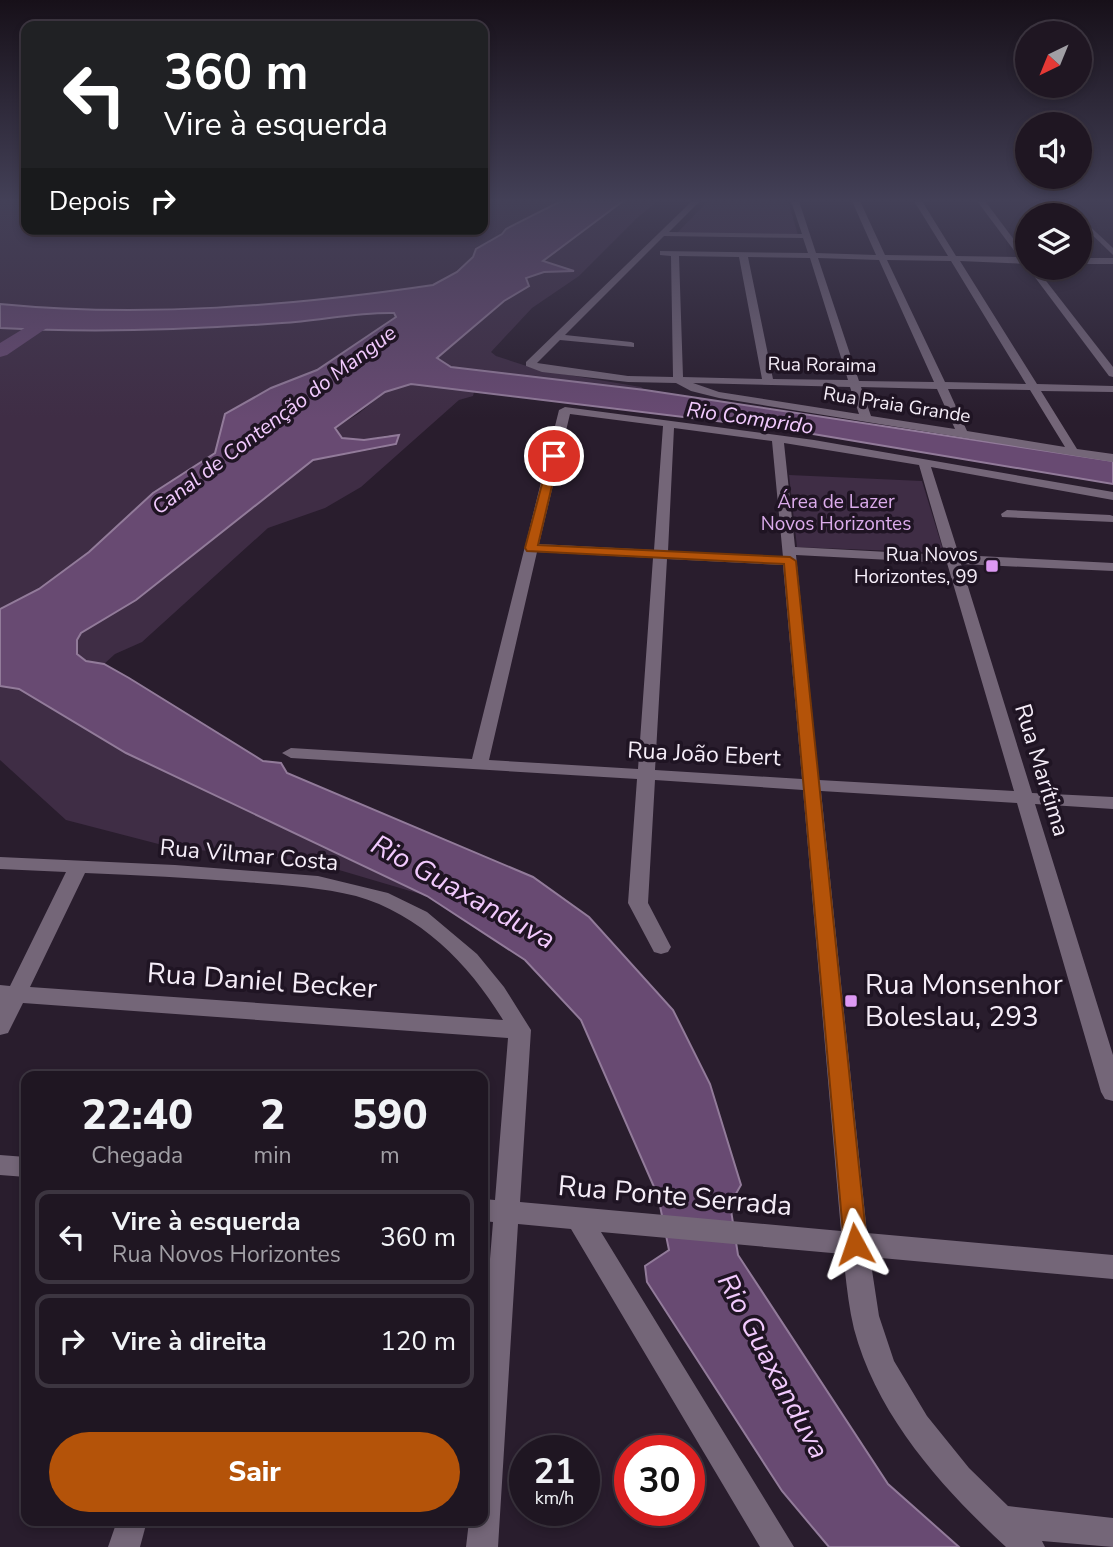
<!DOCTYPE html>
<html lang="pt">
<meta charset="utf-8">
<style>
body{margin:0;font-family:"Nunito Sans",sans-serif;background:#2c232f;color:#f1f3f6;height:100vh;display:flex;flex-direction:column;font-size:26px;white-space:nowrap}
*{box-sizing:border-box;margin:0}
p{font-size:23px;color:#a19fa5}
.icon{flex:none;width:38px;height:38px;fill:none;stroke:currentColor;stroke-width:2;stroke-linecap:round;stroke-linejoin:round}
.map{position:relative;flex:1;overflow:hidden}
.drawer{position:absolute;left:21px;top:1071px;width:467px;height:455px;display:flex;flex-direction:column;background:#1f1622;border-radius:14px;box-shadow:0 4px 10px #0003,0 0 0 2px #3c3540}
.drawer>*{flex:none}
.guide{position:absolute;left:21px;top:21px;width:467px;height:214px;border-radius:14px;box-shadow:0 4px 10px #0003,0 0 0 2px #3c3540;background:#202124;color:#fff;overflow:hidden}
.needle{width:46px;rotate:223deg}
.tools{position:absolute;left:1015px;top:21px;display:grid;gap:14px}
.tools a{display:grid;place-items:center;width:77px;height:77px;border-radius:50%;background:#1f1622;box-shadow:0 4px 10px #0003,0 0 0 2px #3c3540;font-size:35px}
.speed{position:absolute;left:509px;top:1435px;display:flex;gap:14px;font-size:35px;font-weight:700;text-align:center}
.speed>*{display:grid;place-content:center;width:91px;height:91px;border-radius:50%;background:#1f1622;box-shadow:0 4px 10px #0003,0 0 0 2px #3c3540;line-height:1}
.speed small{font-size:18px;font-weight:400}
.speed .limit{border:10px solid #d22;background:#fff;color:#111}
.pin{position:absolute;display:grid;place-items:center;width:60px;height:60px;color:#fff;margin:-30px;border:4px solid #fff;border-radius:50%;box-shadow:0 2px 7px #0007}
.me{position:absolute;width:77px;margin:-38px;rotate:355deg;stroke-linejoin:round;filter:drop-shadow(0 0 5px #0008)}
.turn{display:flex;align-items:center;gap:24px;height:147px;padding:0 28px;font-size:32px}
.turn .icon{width:91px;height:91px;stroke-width:2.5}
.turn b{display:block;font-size:49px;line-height:60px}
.then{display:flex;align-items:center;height:66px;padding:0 28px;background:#0003;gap:14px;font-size:26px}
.eta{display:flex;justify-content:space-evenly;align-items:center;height:119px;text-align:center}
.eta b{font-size:42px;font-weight:800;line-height:49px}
.primary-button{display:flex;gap:14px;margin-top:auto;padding:14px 28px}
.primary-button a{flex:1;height:80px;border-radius:42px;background:#b45309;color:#fff;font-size:28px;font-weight:800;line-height:80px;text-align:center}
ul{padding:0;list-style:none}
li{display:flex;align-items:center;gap:21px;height:94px;margin:0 14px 10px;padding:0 14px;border:4px solid #3c3540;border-radius:14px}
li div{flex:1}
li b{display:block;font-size:26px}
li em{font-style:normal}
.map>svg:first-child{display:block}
</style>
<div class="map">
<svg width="1113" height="1547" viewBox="0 0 1113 1547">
<rect width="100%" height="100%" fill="#291d2d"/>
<g fill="#3f2d45">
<path d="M0,201H26V229H483V201H561L506,228L502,234L477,249L473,257L457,272L433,285C291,306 143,318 0,304Z"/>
<path d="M623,201H658L637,218L579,276L532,308L491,352L496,356L539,370L641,387L645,390L451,367L436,357L504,301L529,286L526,278L544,272H569L568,268L558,267L543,261Z"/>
<path d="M708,201H788L798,235L677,233Z"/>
<path d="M375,313H394L396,317L317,370L271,388L215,453L153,493L89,552L39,589L0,609V328C125,335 251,329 375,313Z"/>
<path d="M411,384L431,385L474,392L473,396L459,400L361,487L325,508L268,528L142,642L115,654L104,664L86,661L77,654V640L81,633L136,600L313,460L382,448L389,435L364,440L341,438L335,428L358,414L385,392Z"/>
<path d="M789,475L922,481L944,553L797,547Z"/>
<path d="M0,686L19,689L47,706L315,844L427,896L312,862L170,847L66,820L0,760Z"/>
</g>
<path fill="#684a72" stroke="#927b9a" stroke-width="2" d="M561,201H623L543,261L574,271L544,272L526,278L529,286L504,301L437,358L451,367L645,390L1113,461V484L783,429L411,384L385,392L335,428L342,438L364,440L399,435L396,444L313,460L136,600L81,633L77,640V654L86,661L104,664L129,678L263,761L281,763L287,773L533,877L589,917L673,1010L710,1084L741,1185L730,1204L738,1255L888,1484L959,1547H829L782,1491L647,1282L645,1266L669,1250L658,1196L581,1020L525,960L427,896L126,753L19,689L0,686V609L39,589L89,552L153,493L215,453L225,414L271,388L317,370L396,317L394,313C356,312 319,321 282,323C188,330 94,333 0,328V304C143,318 291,306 433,285L457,272L473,257L476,249L502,234L506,229Z"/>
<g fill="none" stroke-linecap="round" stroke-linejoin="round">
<path fill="#684a72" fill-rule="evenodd" d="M54,310L60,311L63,315L60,319L7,355L0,357V343Z"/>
<g fill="#746678" fill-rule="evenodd">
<path d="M692,201H700L669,232L802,234L791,201H799L816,253L876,255L852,201H860L885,255L948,256L914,201H922L956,256L1019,257L977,201H985L1027,257V264L960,261L1037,384L1113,386V392L1041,391L1077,449L1113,454V462L719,398L691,391L676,383L628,382L542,372L526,366V362ZM664,236L803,238L808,253L660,251V255L671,256L673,377L628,376L537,363L560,340L634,347V343L631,342L565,335ZM679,256L739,257L762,379L683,377ZM748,257L810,258L848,380L773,379ZM818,258L879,260L934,382L859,381ZM887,260L951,261L1026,384L945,382ZM693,383L850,387L859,414L719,392ZM861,387L937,389L955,429L871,416ZM948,389L1030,390L1065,447L967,431Z"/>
<path d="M1058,201H1066L1080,215H1072Z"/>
<path d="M1080,217L1113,248V255L1080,223Z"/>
<rect x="1080" y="258" width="33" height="6"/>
<path d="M1028,268H1036L1113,367V377L1109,376Z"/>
<path d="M565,407L814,440L1113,492V500L931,467L959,555L1113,563V571L961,564L1032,793L1113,797V809L1035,804L1113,1055V1101L1105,1099L1101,1092L1017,803L821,791L867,1233L1113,1255V1279L870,1257L879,1316L894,1361L927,1416L969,1468L1008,1506L1113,1518V1547L1042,1541L1045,1547H1006C942,1488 877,1416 854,1329C848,1304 846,1279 843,1254L601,1232L794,1547H760L571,1229L518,1224L498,1547H466L469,1521H483V1345L493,1222L483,1221V1199L495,1200L508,1038L23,1003L8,1033L0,1035V985L10,986L66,872L0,869V857L175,865L318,876L388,893L427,912L477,954L504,987L531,1030L520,1202L841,1231L803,790L655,780L648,903L671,947L668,952L661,954L654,952L628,903L637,779L291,758L282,753L291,748L472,759L559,410ZM570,414L663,426L654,550L539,544ZM674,428L772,441L783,557L668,551ZM784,443L919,465L945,555L795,547ZM537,552L653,558L638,769L489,760ZM796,555L947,563L1014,791L819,780ZM667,559L783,565L802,779L655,770ZM85,873C139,875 192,878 245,882C282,885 320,887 356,896C420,914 470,965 503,1020L30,987Z"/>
<path d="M1007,510L1110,515L1113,516V522L1002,517L1001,514Z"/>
<path d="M0,1155L26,1157V1177L0,1175Z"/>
<path d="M117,1521H147L140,1547H108Z"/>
</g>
</g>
<linearGradient id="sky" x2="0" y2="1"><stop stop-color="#171019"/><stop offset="0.48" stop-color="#434057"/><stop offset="1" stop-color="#434057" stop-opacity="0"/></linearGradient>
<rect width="1113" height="418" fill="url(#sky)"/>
<path fill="#b45309" stroke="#753606" stroke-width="2" d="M550,454L559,456L538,545L790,557L796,561L867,1244L864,1251L855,1254L847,1251L844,1244L784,564L527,551L525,548Z"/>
<g fill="#dd99f3" stroke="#1f1423" stroke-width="2.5">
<rect x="985" y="559" width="14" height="14" rx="3.5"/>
<rect x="844" y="994" width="14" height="14" rx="3.5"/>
</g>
<g text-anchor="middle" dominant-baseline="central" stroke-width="7" stroke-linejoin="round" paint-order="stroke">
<g font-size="19" fill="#f5edf8" stroke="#1f1423">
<text transform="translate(822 365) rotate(1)">Rua Roraima</text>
<text transform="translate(897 405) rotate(9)">Rua Praia Grande</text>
</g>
<g font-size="19" fill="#dbabeb" stroke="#1f1423">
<text x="836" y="502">Área de Lazer<tspan x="836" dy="22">Novos Horizontes</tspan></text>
</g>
<g font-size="19" fill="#f5edf8" stroke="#1f1423" text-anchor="end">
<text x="978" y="555">Rua Novos<tspan x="978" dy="22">Horizontes, 99</tspan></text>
</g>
<g font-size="21" font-style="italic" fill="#f2cafe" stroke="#1f1423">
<text transform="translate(750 418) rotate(8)">Rio Comprido</text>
<text transform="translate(274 420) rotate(-37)">Canal de Contenção do Mangue</text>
</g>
<g font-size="23" fill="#f5edf8" stroke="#1f1423">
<text transform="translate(704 754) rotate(3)">Rua João Ebert</text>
<text transform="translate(1042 770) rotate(73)">Rua Marítima</text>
<text transform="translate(249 855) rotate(5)">Rua Vilmar Costa</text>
</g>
<g font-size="28" font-style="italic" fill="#f2cafe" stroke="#1f1423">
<text transform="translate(463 892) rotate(29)">Rio Guaxanduva</text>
<text transform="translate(773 1366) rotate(62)">Rio Guaxanduva</text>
</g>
<g font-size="28" fill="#f5edf8" stroke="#1f1423">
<text transform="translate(262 981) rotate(4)">Rua Daniel Becker</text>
<text transform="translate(675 1196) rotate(5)">Rua Ponte Serrada</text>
</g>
<g font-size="28" fill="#f5edf8" stroke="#1f1423" text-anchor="start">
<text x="865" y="985">Rua Monsenhor<tspan x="865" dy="32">Boleslau, 293</tspan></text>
</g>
</g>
</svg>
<div class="tools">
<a><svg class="needle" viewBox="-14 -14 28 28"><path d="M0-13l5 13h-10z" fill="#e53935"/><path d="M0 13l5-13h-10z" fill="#a19fa5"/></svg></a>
<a><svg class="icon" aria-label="sound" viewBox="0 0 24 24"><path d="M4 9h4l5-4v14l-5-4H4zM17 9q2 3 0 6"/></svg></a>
<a><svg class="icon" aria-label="layers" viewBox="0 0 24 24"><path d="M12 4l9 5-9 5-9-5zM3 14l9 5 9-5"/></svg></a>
</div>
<div class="speed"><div>21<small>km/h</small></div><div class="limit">30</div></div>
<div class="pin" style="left:554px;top:456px;background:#d93025"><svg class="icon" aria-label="arrive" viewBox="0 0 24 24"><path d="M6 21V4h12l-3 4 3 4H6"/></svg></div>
<svg class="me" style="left:855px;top:1244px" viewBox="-20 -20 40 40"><path d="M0-17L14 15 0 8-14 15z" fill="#b45309" stroke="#fff" stroke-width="4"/></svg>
<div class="guide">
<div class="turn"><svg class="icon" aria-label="left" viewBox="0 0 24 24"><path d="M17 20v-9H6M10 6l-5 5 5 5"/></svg><div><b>360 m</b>Vire à esquerda</div></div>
<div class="then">Depois<svg class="icon" aria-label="right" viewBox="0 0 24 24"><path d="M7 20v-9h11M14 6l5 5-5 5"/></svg></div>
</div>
<section class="drawer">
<div class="eta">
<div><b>22:40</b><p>Chegada</p></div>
<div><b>2</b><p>min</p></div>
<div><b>590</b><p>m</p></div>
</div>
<ul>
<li><svg class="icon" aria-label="left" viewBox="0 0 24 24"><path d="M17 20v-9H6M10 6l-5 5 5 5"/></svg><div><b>Vire à esquerda</b><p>Rua Novos Horizontes</p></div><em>360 m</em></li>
<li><svg class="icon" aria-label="right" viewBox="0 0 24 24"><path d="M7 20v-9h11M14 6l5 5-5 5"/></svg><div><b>Vire à direita</b></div><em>120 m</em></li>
</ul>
<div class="primary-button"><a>Sair</a></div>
</section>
</div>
